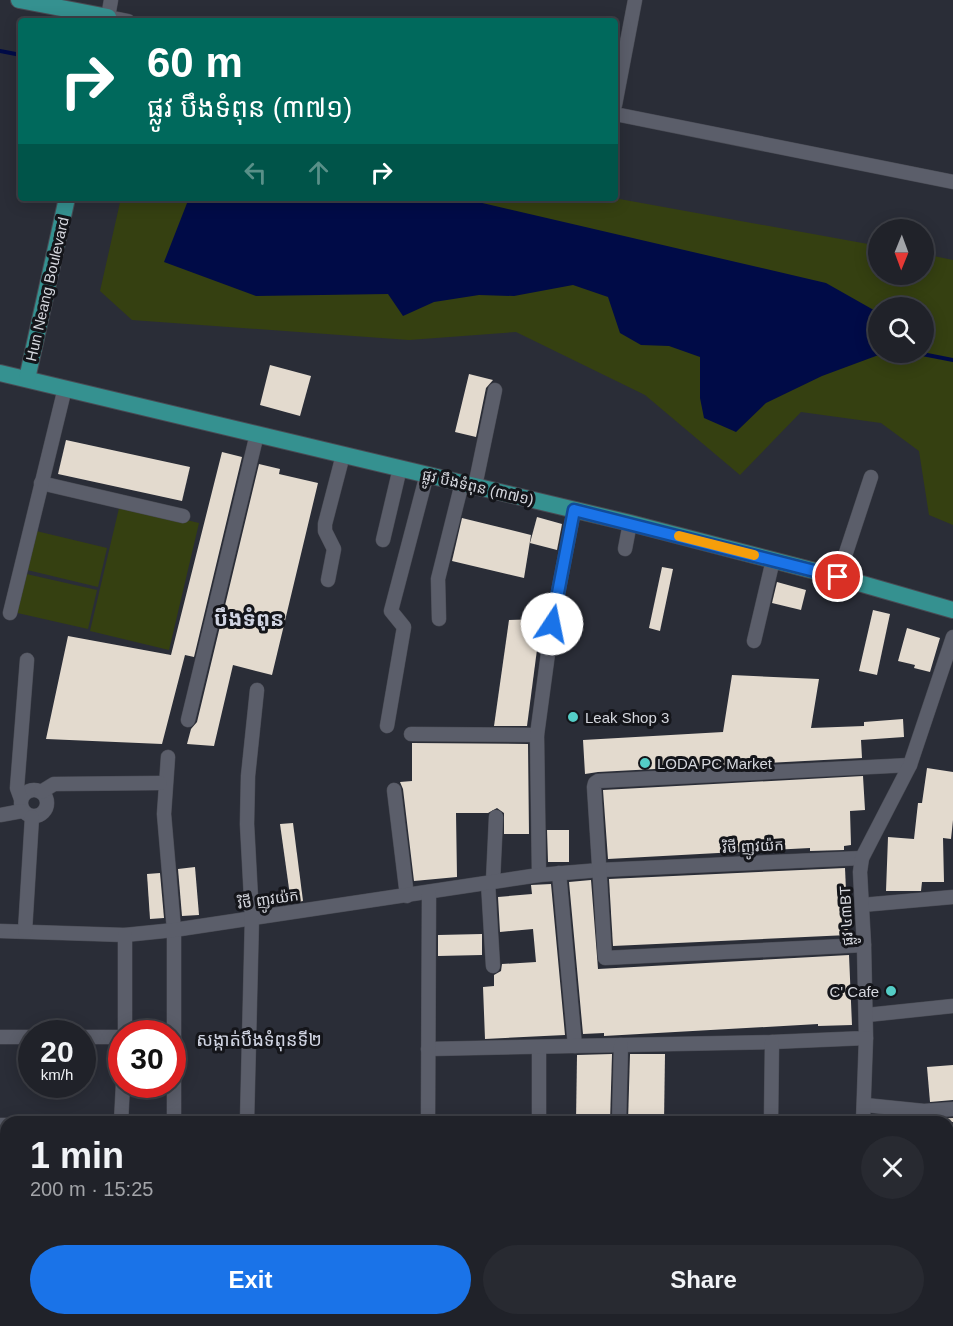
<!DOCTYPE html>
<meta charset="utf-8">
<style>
body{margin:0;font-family:Arial,"Noto Sans Khmer",sans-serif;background:#282a31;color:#f1f3f6;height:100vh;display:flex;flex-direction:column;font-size:22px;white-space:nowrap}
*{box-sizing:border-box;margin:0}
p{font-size:20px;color:#a2a4a8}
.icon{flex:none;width:33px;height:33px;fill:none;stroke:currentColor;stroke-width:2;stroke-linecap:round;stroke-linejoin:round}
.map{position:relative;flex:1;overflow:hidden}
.drawer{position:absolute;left:0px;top:1116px;width:954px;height:210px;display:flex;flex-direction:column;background:#202229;border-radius:18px 18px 0 0;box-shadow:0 3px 15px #0003,0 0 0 2px #3d3f46}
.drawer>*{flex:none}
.hud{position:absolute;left:18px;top:18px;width:600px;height:183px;border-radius:6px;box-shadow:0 3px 15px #0003,0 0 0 2px #3d3f46;background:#00695c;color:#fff;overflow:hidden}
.needle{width:39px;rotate:181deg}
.buttons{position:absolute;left:868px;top:219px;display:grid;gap:12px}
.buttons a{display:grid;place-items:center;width:66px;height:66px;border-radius:50%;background:#202229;box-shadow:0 3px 15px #0003,0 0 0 2px #3d3f46;font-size:30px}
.speed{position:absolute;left:18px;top:1020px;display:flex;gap:12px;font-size:30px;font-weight:700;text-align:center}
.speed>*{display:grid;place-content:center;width:78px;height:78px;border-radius:50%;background:#202229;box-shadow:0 3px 15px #0003,0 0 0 2px #3d3f46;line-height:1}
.speed small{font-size:15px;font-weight:400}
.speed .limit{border:9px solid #d22;background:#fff;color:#111}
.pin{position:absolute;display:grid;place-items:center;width:51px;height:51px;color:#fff;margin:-26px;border:3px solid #fff;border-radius:50%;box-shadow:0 2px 6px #0007}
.me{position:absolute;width:66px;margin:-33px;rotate:11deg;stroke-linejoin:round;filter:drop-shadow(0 0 4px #0008)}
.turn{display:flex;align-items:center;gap:21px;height:126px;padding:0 30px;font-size:27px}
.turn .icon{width:78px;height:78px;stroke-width:2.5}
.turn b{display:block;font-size:42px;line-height:51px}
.lanes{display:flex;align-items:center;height:57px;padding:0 30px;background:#0003;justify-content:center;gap:30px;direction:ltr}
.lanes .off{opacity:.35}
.round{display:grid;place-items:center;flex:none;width:63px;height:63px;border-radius:32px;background:#282a31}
.headline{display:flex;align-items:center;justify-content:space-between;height:102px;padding:0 30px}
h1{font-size:36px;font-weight:600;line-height:45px}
.button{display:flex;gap:12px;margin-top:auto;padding:12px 30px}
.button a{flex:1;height:69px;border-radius:36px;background:#1a73e8;color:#fff;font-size:24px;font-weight:600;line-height:69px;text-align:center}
.button a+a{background:#282a31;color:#f1f3f6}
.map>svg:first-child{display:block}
</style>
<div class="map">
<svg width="953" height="1326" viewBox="0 0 953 1326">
<rect width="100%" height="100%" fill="#2a2d37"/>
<g fill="#354011" fill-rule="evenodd">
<path d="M121,198H614L879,246V274H924V254L953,260V525L929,515L919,451L881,423L801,412L740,475L645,395L516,332L409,340L132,320L100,291ZM879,308H924V352H879Z"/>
<path d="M120,504L199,523L169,650L90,631Z"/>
<path d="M32,530L107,548L98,587L23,569Z"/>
<path d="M22,573L97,590L88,629L13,612Z"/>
</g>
<path fill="#000b47" d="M189,198H461L826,283L879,313V352L884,353L822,376L766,403L736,432L704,418L700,398V357L669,346L641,345L620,333L608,297L573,285L514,296L479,295L434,302L403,316L388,294L256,296L164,262Z"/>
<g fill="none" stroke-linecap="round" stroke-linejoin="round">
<g stroke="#000b47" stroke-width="4">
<path d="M0,51L21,55"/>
<path d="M912,352L953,360"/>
</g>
</g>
<g fill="#e3dace">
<path d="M270,365L311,376L300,416L260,405Z"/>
<path d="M469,374L493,380L486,388L476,437L455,432Z"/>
<path d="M66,440L190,467L182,501L58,474Z"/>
<path d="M222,452L242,457L194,657L185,655L162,744L46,739L68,636L171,655Z"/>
<path d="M259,464L280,469L279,474L318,483L272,675L233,665L214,746L187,744L191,729L197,722Z"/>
<path d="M537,517L562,524L557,550L530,543Z"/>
<path d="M462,518L531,535L524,578L452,561Z"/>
<path d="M662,567L673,569L660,631L649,628Z"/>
<path d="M777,582L806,590L801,610L772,603Z"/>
<path d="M873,610L890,614L877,675L859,671Z"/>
<path d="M541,619L527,726H494L509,620Z"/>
<path d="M907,628L940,638L930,672L914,668L915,665L898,661Z"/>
<path d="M732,675L819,679L811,728L864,726V722L903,719L904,737L861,740L862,758L598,772L585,774L583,740L723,732Z"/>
<path d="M412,743L528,744L529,834H504V813L497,808L488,813H456L457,877L414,881L403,789L400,782L412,781Z"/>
<path d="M927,768L953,772V820L951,839L943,838L944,882H922L921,891H886L888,837L914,839L918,803H922Z"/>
<path d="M863,776L865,810L850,811L851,845L844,846V850L810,851V848L608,859L603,790Z"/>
<path d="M293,823L303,901L291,903L280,824Z"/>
<path d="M547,830H569V862H548Z"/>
<path d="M195,867L199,915L182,916L178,869Z"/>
<path d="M845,868L848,935L613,946L609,879Z"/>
<path d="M160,873L164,918L150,919L147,874Z"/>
<path d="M591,880L598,969L849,955L852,1025L818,1026V1024L604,1036V1033L583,1034L569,882Z"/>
<path d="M551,884L565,1035L485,1039L483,987L494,986V975L501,971L502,964L536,962L533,929L500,932L498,897L532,894L531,885Z"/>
<path d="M482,934V955L438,956V935Z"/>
<path d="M612,1054L610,1122H576L577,1055Z"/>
<path d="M630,1054H665L664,1122H628Z"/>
<path d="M953,1065V1100L930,1102L927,1067Z"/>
<path d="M953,1118V1122H932V1119Z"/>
</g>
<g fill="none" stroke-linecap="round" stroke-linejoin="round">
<defs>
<g id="minor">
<path d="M111,0L108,17L128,21"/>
<path d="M615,105L635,0"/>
<path d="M615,114L953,182"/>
<path d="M41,483L183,516"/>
<path d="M475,486L495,390"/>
<path d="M383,540L400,468"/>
<path d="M625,549L630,523"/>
<path d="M838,577L871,477"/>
<path d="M328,580L334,549L325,531V524L343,455"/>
<path d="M10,613L65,388"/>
<path d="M439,619L438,579L462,483"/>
<path d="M754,641L773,560"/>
<path d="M188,720L257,434"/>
<path d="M387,726L404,627L391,611L427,474"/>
<path d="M411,734L537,735"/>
<path d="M168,757L164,814L174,930V1122"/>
<circle cx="34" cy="803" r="13"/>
<path d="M394,790L407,896"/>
<path d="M41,792L54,784L160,783"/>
<path d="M21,799L17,788L27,660"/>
<path d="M0,815L22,811"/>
<path d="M559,873L575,1046"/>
<path d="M539,875L537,735L552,624L574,510"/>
<path d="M493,881L496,817"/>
<path d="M488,883L493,966"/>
<path d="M862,905L953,897"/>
<path d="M0,931L125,935L174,930L539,875L600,870L862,858"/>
<path d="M25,931L32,817"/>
<path d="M125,935V1034"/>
<path d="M864,945L605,958L594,787L595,783L598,781L910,765"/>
<path d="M867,1015L953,1006"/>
<path d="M0,1037H32"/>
<path d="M82,1037H122"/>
<path d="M539,1048V1122"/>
<path d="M428,1049L772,1042L866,1038L864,945L860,872L862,858L910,765L953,637"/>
<path d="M865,1105L924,1111L953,1109"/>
<path d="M121,1122L123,1084"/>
<path d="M247,1122L252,917L247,824L248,776L257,690"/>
<path d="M428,1122L429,893"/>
<path d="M619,1122L621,1045"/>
<path d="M771,1122L772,1042"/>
<path d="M863,1122L866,1038"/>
<path d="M0,1125H6"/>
<path d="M948,1194L953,1196"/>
<path d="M93,1320L95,1326"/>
<path d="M105,1320L107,1326"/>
<path d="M227,1320V1326"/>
<path d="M435,1320V1326"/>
<path d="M937,1320L953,1325"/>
<path d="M28,1323L42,1320"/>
<path d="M248,1326L298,1320"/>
<path d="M629,1326V1320"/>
<path d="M755,1326V1320"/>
<path d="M896,1326L897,1320"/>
</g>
<g id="major">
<path d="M19,0L108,17L107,21"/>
<path d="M0,373L630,523L838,577L953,610"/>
<path d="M27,379L67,198"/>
</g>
</defs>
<use href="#minor" stroke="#494b54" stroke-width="15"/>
<use href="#major" stroke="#494b54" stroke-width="18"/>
<use href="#minor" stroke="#5b5e6a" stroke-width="14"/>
<use href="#major" stroke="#359190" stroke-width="16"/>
</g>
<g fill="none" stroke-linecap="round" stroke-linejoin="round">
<defs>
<path id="route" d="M552,624L574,510L838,577"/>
</defs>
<use href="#route" stroke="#114b97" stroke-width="15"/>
<use href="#route" stroke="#1a73e8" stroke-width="10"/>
<path stroke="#f59e0b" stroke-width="10" d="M679,536L754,555"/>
</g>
<g fill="#54cdc6" stroke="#14151a" stroke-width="2">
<circle cx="573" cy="717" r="6"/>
<circle cx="645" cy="763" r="6"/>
<circle cx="891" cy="991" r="6"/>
</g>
<g text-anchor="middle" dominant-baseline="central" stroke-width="6" stroke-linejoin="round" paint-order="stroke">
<g font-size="15" fill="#d5d7de" stroke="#14151a">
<text transform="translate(47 289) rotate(-77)">Hun Neang Boulevard</text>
<text transform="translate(478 487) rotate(13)">ផ្លូវ បឹងទំពុន (៣៧១)</text>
<text transform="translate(753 846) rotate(-3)">វិថី ញូវយ៉ក</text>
<text transform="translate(268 899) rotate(-8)">វិថី ញូវយ៉ក</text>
<text transform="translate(846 916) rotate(-93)">ផ្លូវ ៤៣BT</text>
</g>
<g font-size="15" fill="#d5d7de" stroke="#14151a" text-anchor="start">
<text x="585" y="717">Leak Shop 3</text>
<text x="657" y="763">LODA PC Market</text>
<text x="879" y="991" text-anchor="end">C' Cafe</text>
</g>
<g font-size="18" fill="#d0d4e2" stroke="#14151a">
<text x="259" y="1040">សង្កាត់បឹងទំពុនទី២</text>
</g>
<g font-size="21" font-weight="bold" fill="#d0d4e2" stroke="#14151a">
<text x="249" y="618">បឹងទំពុន</text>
</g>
</g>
</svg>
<div class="buttons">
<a><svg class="needle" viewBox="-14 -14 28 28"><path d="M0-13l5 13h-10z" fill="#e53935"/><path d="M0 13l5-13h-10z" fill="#a2a4a8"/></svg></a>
<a><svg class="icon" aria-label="search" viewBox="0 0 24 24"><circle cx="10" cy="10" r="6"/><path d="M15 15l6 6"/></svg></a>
</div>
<div class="speed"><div>20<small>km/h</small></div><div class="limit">30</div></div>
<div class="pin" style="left:838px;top:577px;background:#d93025"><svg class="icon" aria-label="arrive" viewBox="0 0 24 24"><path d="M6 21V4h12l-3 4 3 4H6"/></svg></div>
<svg class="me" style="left:552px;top:624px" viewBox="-20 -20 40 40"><circle r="19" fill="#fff"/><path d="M0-13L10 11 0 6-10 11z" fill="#1a73e8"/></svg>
<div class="hud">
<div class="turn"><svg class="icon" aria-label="right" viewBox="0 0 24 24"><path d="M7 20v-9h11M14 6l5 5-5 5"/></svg><div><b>60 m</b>ផ្លូវ បឹងទំពុន (៣៧១)</div></div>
<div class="lanes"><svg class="icon off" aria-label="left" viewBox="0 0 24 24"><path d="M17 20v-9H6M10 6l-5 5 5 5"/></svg><svg class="icon off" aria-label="ahead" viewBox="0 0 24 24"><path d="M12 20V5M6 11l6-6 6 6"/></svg><svg class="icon" aria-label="right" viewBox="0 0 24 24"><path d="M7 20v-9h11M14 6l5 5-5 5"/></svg></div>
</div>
<section class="drawer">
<div class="headline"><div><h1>1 min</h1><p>200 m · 15:25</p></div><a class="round"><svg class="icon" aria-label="close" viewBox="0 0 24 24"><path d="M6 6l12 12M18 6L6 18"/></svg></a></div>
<div class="button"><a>Exit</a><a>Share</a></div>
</section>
</div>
